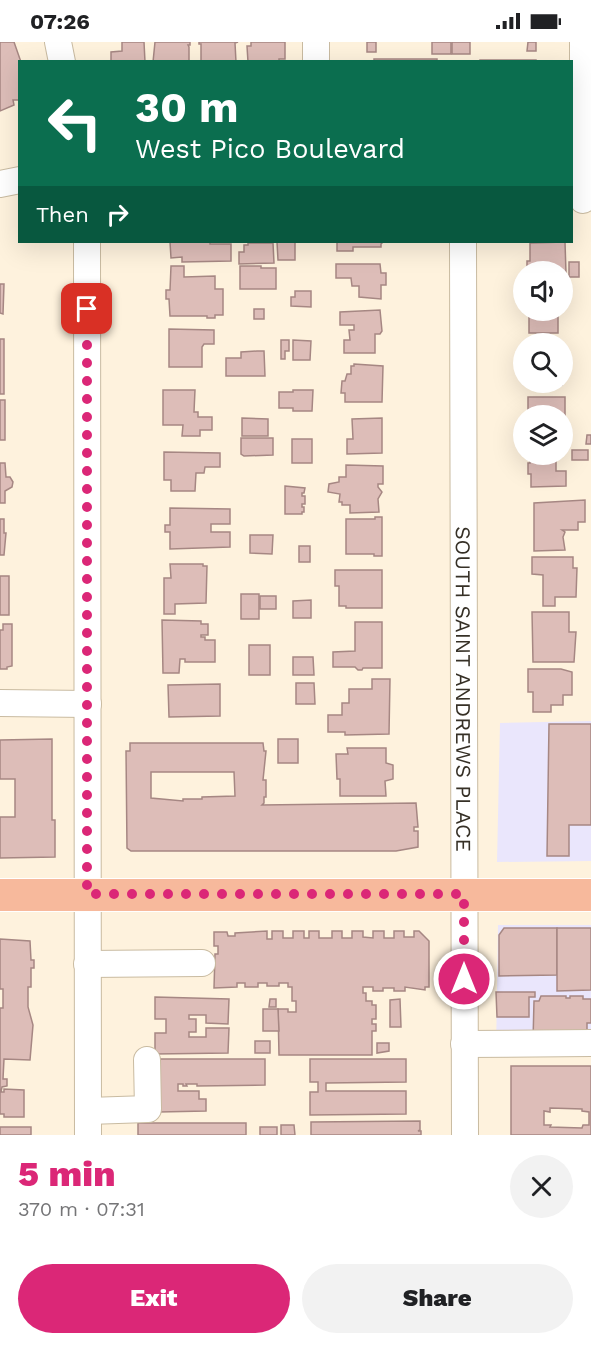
<!DOCTYPE html>
<meta charset="utf-8">
<style>
body{margin:0;font-family:"Work Sans",sans-serif;background:#f2f2f2;color:#202124;height:100vh;display:flex;flex-direction:column;font-size:22px;white-space:nowrap}
*{box-sizing:border-box;margin:0}
p{font-size:20px;color:#757577}
.icon{flex:none;width:33px;height:33px;fill:none;stroke:currentColor;stroke-width:2;stroke-linecap:round;stroke-linejoin:round}
.map{position:relative;height:1093px;overflow:hidden}
.drawer{display:flex;flex-direction:column;background:#fff;flex:1}
.drawer>*{flex:none}
.banner{position:absolute;left:18px;top:18px;width:555px;height:183px;border-radius:0px;box-shadow:0 6px 24px #0002;background:#0b6e4f;color:#fff;overflow:hidden}
.controls{position:absolute;left:513px;top:219px;display:grid;gap:12px}
.controls a{display:grid;place-items:center;width:60px;height:60px;border-radius:50%;background:#fff;box-shadow:0 6px 24px #0002;font-size:30px}
.pin{position:absolute;display:grid;place-items:center;width:51px;height:51px;color:#fff;margin:-26px;border-radius:12px;box-shadow:0 3px 9px #0006}
.me{position:absolute;width:66px;margin:-33px;rotate:0deg;stroke-linejoin:round;filter:drop-shadow(0 0 4px #0008)}
.turn{display:flex;align-items:center;gap:21px;height:126px;padding:0 18px;font-size:27px}
.turn .icon{width:78px;height:78px;stroke-width:2.5}
.turn b{display:block;font-size:42px;line-height:51px}
.then{display:flex;align-items:center;height:57px;padding:0 18px;background:#0003;gap:12px;font-size:22px}
.round{display:grid;place-items:center;flex:none;width:63px;height:63px;border-radius:32px;background:#f2f2f2}
.head{display:flex;align-items:center;justify-content:space-between;height:102px;padding:0 18px}
h1{font-size:36px;font-weight:800;line-height:45px;color:#db2777}
.action{display:flex;gap:12px;margin-top:auto;padding:12px 18px}
.action a{flex:1;height:69px;border-radius:36px;background:#db2777;color:#fff;font-size:24px;font-weight:800;line-height:69px;text-align:center}
.action a+a{background:#f2f2f2;color:#202124}
.status{display:flex;justify-content:space-between;align-items:center;height:42px;padding:0 30px;background:#fff;direction:ltr}
.status svg{height:16px;fill:currentColor}
.map>svg:first-child{display:block}
</style>
<div class="status"><b>07:26</b><svg viewBox="0 0 49 12"><path d="M0 12V9h3v3zM5 12V6h3v6zM10 12V3h3v9zM15 12V0h3v12zM26 1h20v11H26zM47 4h2v5h-2z"/></svg></div>
<div class="map">
<svg width="591" height="1093" viewBox="0 0 591 1093">
<rect width="100%" height="100%" fill="#fef2dd"/>
<g fill="#eae6fc">
<path d="M591,679V819L497,820L500,681Z"/>
<path d="M498,883H591V1012H496Z"/>
</g>
<g fill="#ddbdb8" stroke="#a68783" stroke-width="1.5" fill-rule="evenodd">
<path d="M0,0H14L21,20L20,58H13L14,63L0,69Z"/>
<path d="M122,0H144L145,20H111V10L122,9Z"/>
<path d="M155,0H190V3H188L189,5V20H153Z"/>
<path d="M199,0H238L235,1L236,20H201V2H199Z"/>
<path d="M251,0H285V17H279V20H248L247,4H251Z"/>
<rect x="367" y="0" width="9" height="10"/>
<rect x="432" y="0" width="19" height="12"/>
<rect x="452" y="0" width="18" height="12"/>
<path d="M528,0H536V9H527Z"/>
<rect x="374" y="17" width="63" height="3"/>
<rect x="480" y="18" width="56" height="2"/>
<path d="M170,200H210V202H231V219L182,220V215L171,216Z"/>
<path d="M277,200H295V218H278Z"/>
<path d="M337,200H383L381,202V205H353V209H337Z"/>
<path d="M565,200L566,231H562V230H527V219H530V201Z"/>
<path d="M248,201H273L274,221L239,222V210H244V203H248Z"/>
<rect x="569" y="220" width="10" height="15"/>
<path d="M336,222H380L381,231H386V243H381V257L359,255V244H352L351,236H336Z"/>
<path d="M171,224H184V235L215,234V247H223V273H215V276H207V274H170L169,257H166V248H170Z"/>
<path d="M240,224H261V226H276V247H240Z"/>
<path d="M0,242H4L3,272L0,271Z"/>
<path d="M295,249H311V265L291,264V255H295Z"/>
<rect x="254" y="267" width="10" height="10"/>
<path d="M380,268L382,289L380,292H375V311H344V298H350L349,288H354V283H340V270Z"/>
<rect x="529" y="268" width="29" height="23"/>
<path d="M169,287L214,288V302H204L202,305V325H169Z"/>
<rect x="0" y="297" width="4" height="55"/>
<path d="M281,298H289V309H285V317H281Z"/>
<path d="M293,298L311,299L310,318H293Z"/>
<path d="M257,309H264L265,334H226V316H241V310Z"/>
<path d="M354,322L383,324L382,360H345V351H341L342,339H345L347,332H351V324H354Z"/>
<path d="M530,340H562V343L530,345Z"/>
<path d="M163,348H195L194,370H198V375H212V388H200V394H182L183,383H163Z"/>
<path d="M293,348H313L312,369H293V366H279V350H293Z"/>
<path d="M528,355H565V395H562V374H528Z"/>
<rect x="0" y="358" width="5" height="40"/>
<path d="M242,376L268,377V394H242Z"/>
<path d="M382,376V411L347,412V397H353L352,377Z"/>
<path d="M587,393H591V402H586Z"/>
<path d="M241,396H273V413L244,414L241,412Z"/>
<rect x="292" y="397" width="20" height="24"/>
<rect x="572" y="408" width="16" height="10"/>
<path d="M164,410L220,411V425H205L204,431H196L195,449H171V438H164Z"/>
<path d="M530,412H556V429H566V444L531,445V432H528V421H530Z"/>
<path d="M0,421H5L6,435H10L13,440L12,445L5,449V461H0Z"/>
<path d="M346,423L383,424V442H378V445L382,450L378,457L379,470L350,471V463H342V460H339L340,452L328,450L329,442L339,440V435H346Z"/>
<path d="M285,444L305,446L304,451H302V454H305V462H302V465H304V470H302V472H285Z"/>
<path d="M585,458V480H578V488H562L565,490L563,495L565,508L534,509V461Z"/>
<path d="M170,466L230,467V482H211V490H230V505L170,507V490H165V483H170Z"/>
<path d="M375,475H382V514H374V512H346V477H375Z"/>
<path d="M0,477H4V491H6L4,513H0Z"/>
<path d="M250,493H273L272,512L250,511Z"/>
<rect x="299" y="504" width="11" height="16"/>
<path d="M532,515H573V526H577L576,555H555V564H543V533L532,532Z"/>
<path d="M170,522H203V524H207L206,561L175,562V572H164V536H171Z"/>
<path d="M335,528H382V566H346V564H339V544H335Z"/>
<rect x="0" y="534" width="9" height="39"/>
<rect x="241" y="552" width="18" height="25"/>
<rect x="260" y="554" width="16" height="13"/>
<path d="M311,558V576H293V559Z"/>
<path d="M532,570H569V590H576L574,620H533Z"/>
<path d="M162,578L201,579V582H208V593H201V595H205V598H215V620H185V617H180L179,631H163Z"/>
<path d="M355,580H382V626H363L362,628H358L355,625H333V610L355,609Z"/>
<path d="M3,582H12V624L7,625V627H0V588H3Z"/>
<rect x="249" y="603" width="21" height="30"/>
<path d="M293,615H313L314,633H293Z"/>
<path d="M528,627H561L572,630V653H563V663H551V670H533V650H528Z"/>
<path d="M372,637H390L389,692L345,693V690H328V673H342V661H349V647H372Z"/>
<path d="M296,641H314L315,662H296Z"/>
<path d="M220,642V674L169,675L168,643Z"/>
<path d="M549,682H591V783H569V814H547Z"/>
<path d="M52,697V778H55V815L0,816V775H15V737H0V698Z"/>
<rect x="278" y="697" width="20" height="24"/>
<path d="M130,701H263L264,709H266L263,738H266V755H264V761L262,763L416,761L418,785H414V789H418V805L396,809H131L127,806L126,709H130ZM151,730H234L235,754L202,755V757H183V759L151,756Z"/>
<path d="M347,706H386V721L393,723V737L385,739L386,754H340V737H337L336,712H348Z"/>
<path d="M504,886H557V933L499,934V893Z"/>
<path d="M557,886H591V948L557,949Z"/>
<path d="M267,889V897H272V889H283V896H293V889H304V896H309V889H319V896H332V889H342V896H352V889H363V895L373,896V889H384V896H394V889H404V895H414V889H419L429,899V945H425V948L405,945V949H394V946H383V949H373V945H363V951H366V959H372V963H376V977H372V982H376V989H372V1013H279L278,967H288V970H296V959H292V945H288V941H279V944H267V941H258V945H245V941H237V945L214,946L215,912H218V904H214V890H227L228,894H235V891Z"/>
<path d="M0,897L30,899L31,918H34V926H31V945H28V965L33,983L30,1018L4,1017L3,1037H7V1044L2,1045L1,1050H4V1047L24,1048V1075H4V1072H0V966H3V947H0Z"/>
<path d="M496,950H535V955H529V975H497Z"/>
<path d="M541,954H566V956H570V954H583V957H591V981H587V995L533,999L534,959H539Z"/>
<path d="M155,955L229,957L228,982L206,981V973H189V977H196V990H189V995H206V986H229L228,1011L155,1012V991H166V977H155Z"/>
<path d="M270,957H276V965H269Z"/>
<path d="M400,957L401,985H390V958Z"/>
<path d="M263,967H278L279,989H263Z"/>
<rect x="255" y="999" width="15" height="12"/>
<path d="M377,1001H389V1009L377,1011Z"/>
<path d="M159,1017H265V1043L197,1044V1042H186L187,1044H183V1042H178V1049H199V1057H206V1069L159,1070Z"/>
<path d="M310,1017H406V1040L326,1041V1049H406V1072L310,1073V1050H318V1040H310Z"/>
<path d="M511,1024H591V1093H511ZM550,1066L582,1067V1069L589,1070V1083H583L582,1086L550,1085L551,1083H544V1069L550,1070Z"/>
<path d="M420,1079V1088L418,1089H421V1093H311V1080Z"/>
<rect x="138" y="1081" width="108" height="12"/>
<path d="M281,1083H294L295,1093H281Z"/>
<rect x="0" y="1085" width="31" height="8"/>
<rect x="260" y="1085" width="17" height="8"/>
</g>
<g fill="none" stroke-linecap="round" stroke-linejoin="round">
<defs>
<g id="minor">
<path d="M58,0L62,20"/>
<path d="M316,0V20"/>
<path d="M583,0V158"/>
<path d="M0,142L20,138"/>
<path d="M87,200L88,1093"/>
<path id="s1" d="M463,200L465,1093"/>
<path d="M0,661L88,662"/>
<path d="M87,922L202,921"/>
<path d="M464,1002L591,1001"/>
<path d="M88,1069L148,1067L147,1018"/>
</g>
<path id="major" d="M0,853H591"/>
</defs>
<use href="#minor" stroke="#c9bba1" stroke-width="28"/>
<use href="#major" stroke="#fff" stroke-width="34"/>
<use href="#minor" stroke="#fff" stroke-width="26"/>
<use href="#major" stroke="#f7b99c" stroke-width="32"/>
</g>
<g fill="none" stroke-linecap="round" stroke-linejoin="round">
<path stroke="#db2777" stroke-width="10" stroke-dasharray="0 18" d="M87,267V852H464V937"/>
</g>
<g text-anchor="middle" dominant-baseline="central" stroke-width="5" stroke-linejoin="round" paint-order="stroke">
<g font-size="21" fill="#363026" stroke="#fff">
<text stroke="none"><textPath href="#s1" startOffset="447">SOUTH SAINT ANDREWS PLACE</textPath></text>
</g>
</g>
</svg>
<div class="controls">
<a><svg class="icon" aria-label="sound" viewBox="0 0 24 24"><path d="M4 9h4l5-4v14l-5-4H4zM17 9q2 3 0 6"/></svg></a>
<a><svg class="icon" aria-label="search" viewBox="0 0 24 24"><circle cx="10" cy="10" r="6"/><path d="M15 15l6 6"/></svg></a>
<a><svg class="icon" aria-label="layers" viewBox="0 0 24 24"><path d="M12 4l9 5-9 5-9-5zM3 14l9 5 9-5"/></svg></a>
</div>
<div class="pin" style="left:87px;top:267px;background:#d93025"><svg class="icon" aria-label="arrive" viewBox="0 0 24 24"><path d="M6 21V4h12l-3 4 3 4H6"/></svg></div>
<svg class="me" style="left:464px;top:937px" viewBox="-20 -20 40 40"><circle r="17" fill="#db2777" stroke="#fff" stroke-width="3"/><path d="M0-11L8 9 0 5-8 9z" fill="#fff"/></svg>
<div class="banner">
<div class="turn"><svg class="icon" aria-label="left" viewBox="0 0 24 24"><path d="M17 20v-9H6M10 6l-5 5 5 5"/></svg><div><b>30 m</b>West Pico Boulevard</div></div>
<div class="then">Then<svg class="icon" aria-label="right" viewBox="0 0 24 24"><path d="M7 20v-9h11M14 6l5 5-5 5"/></svg></div>
</div>
</div>
<section class="drawer">
<div class="head"><div><h1>5 min</h1><p>370 m · 07:31</p></div><a class="round"><svg class="icon" aria-label="close" viewBox="0 0 24 24"><path d="M6 6l12 12M18 6L6 18"/></svg></a></div>
<div class="action"><a>Exit</a><a>Share</a></div>
</section>
